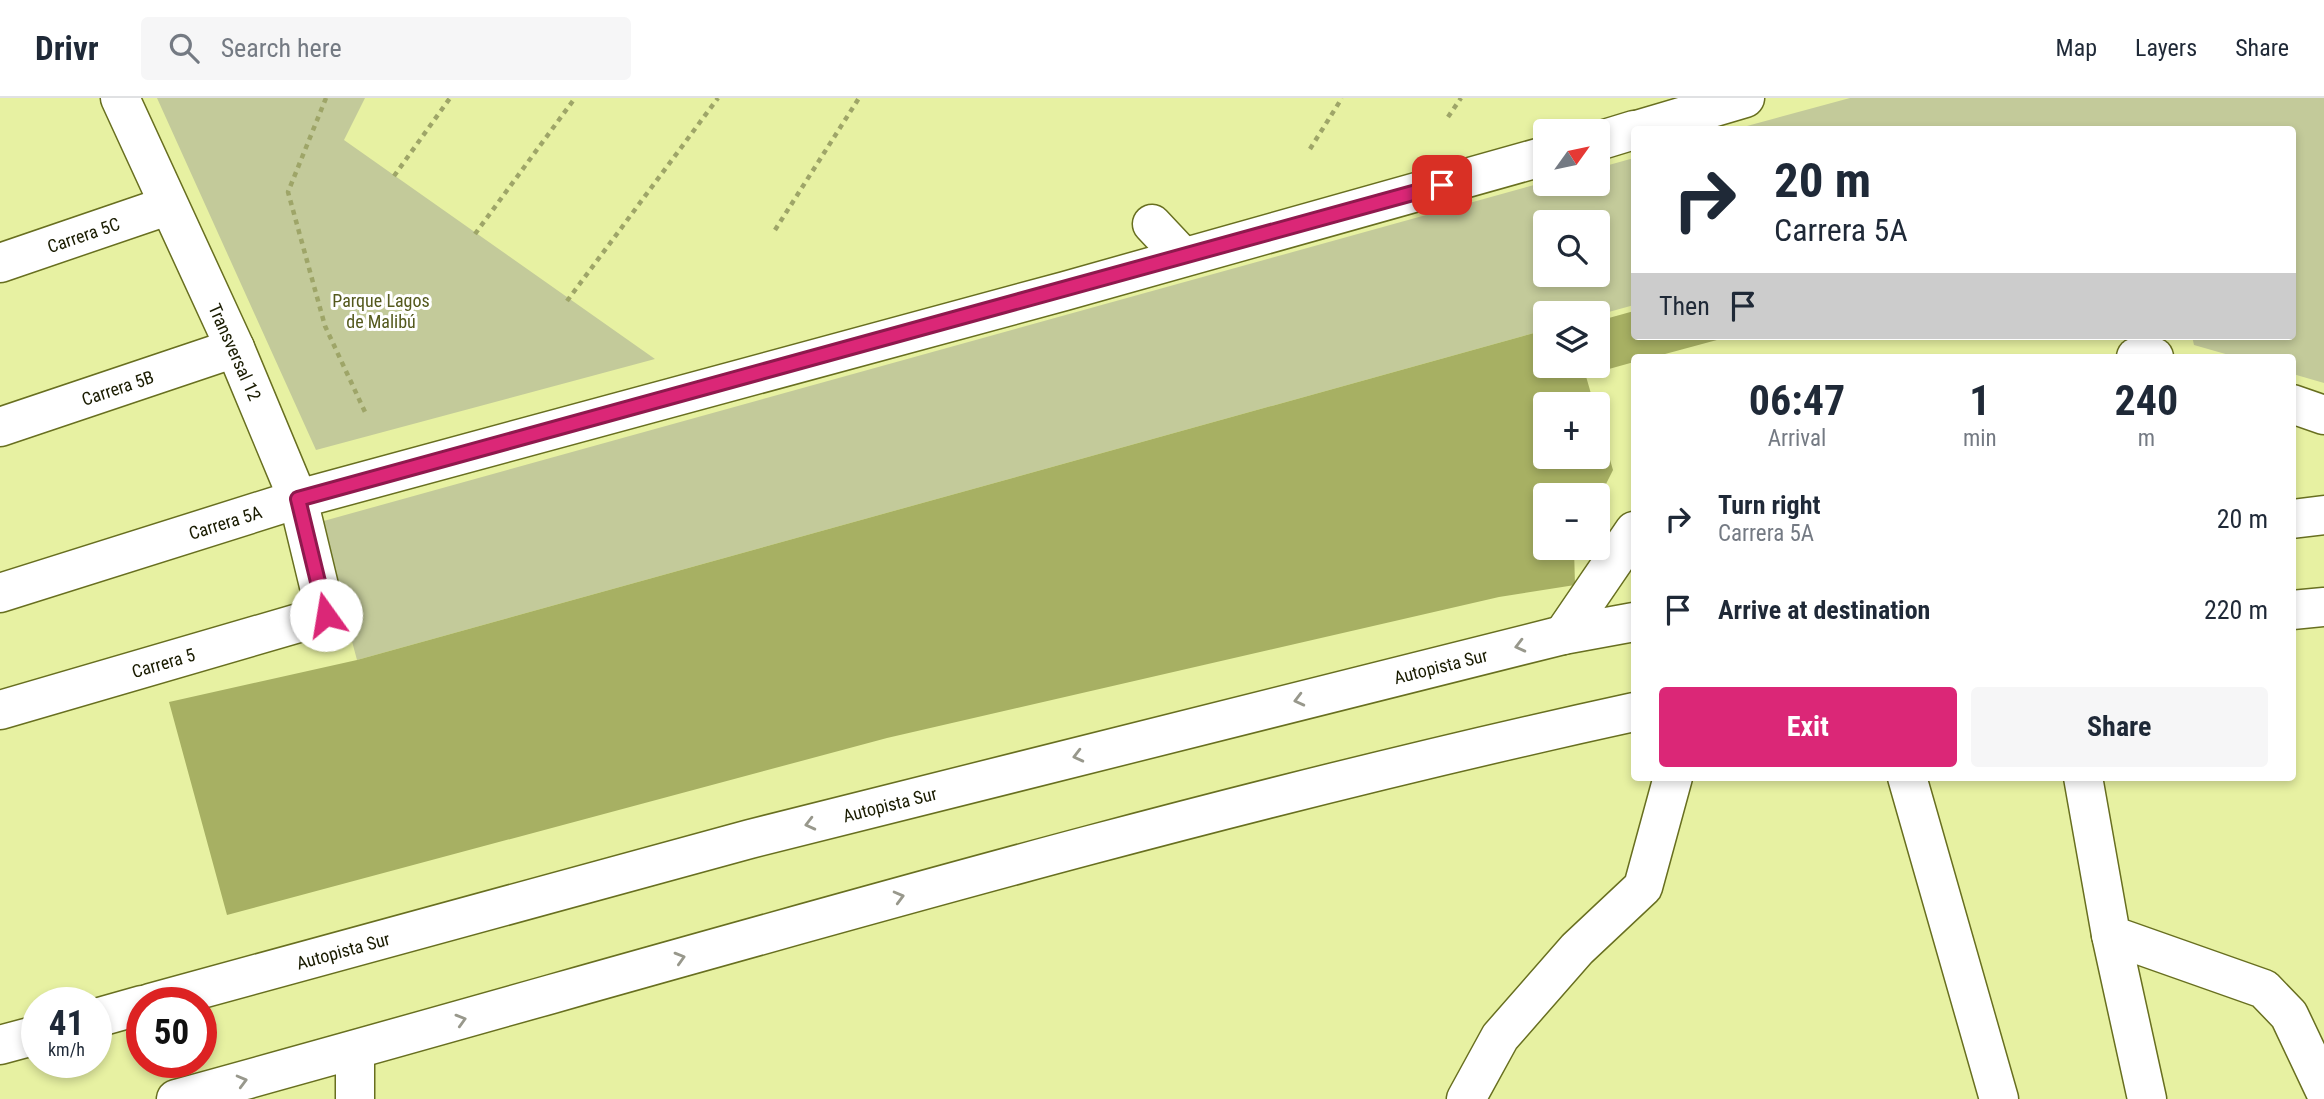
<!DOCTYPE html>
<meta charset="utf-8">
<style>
body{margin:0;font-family:"Roboto Condensed",sans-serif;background:#f6f6f7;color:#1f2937;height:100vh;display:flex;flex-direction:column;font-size:26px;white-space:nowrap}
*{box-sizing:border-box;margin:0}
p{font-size:23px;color:#747a83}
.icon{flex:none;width:38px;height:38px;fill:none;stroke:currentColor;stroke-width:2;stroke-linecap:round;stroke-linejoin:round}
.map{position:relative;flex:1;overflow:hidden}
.side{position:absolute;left:1631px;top:256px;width:665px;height:427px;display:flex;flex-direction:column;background:#fff;border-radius:7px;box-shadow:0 4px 10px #0003}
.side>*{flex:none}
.guide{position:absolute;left:1631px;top:28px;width:665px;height:214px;border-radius:7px;box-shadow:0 4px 10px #0003;background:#fff;color:#1f2937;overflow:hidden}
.needle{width:46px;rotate:57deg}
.tools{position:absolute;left:1533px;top:21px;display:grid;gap:14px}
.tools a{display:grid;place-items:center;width:77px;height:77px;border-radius:7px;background:#fff;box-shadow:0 4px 10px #0003;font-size:35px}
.speed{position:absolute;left:21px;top:889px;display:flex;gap:14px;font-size:35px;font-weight:700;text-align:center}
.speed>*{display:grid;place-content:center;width:91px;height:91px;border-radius:50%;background:#fff;box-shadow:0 4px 10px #0003;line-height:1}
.speed small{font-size:18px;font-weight:400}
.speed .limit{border:10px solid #d22;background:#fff;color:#111}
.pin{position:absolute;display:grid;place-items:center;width:60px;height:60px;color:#fff;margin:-30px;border-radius:14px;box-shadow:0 4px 10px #0006}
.me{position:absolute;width:77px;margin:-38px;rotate:347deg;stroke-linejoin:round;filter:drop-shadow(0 0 5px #0008)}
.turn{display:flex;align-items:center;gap:24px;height:147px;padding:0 28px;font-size:32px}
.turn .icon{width:91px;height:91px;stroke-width:2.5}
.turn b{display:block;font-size:49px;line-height:60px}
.then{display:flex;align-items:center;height:66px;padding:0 28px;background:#0003;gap:14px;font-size:26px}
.eta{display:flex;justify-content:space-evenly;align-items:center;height:119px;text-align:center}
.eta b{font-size:42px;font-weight:700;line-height:49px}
.action{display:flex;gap:14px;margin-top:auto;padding:14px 28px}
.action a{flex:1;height:80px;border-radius:7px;background:#db2777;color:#fff;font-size:28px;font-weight:700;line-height:80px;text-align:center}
.action a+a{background:#f6f6f7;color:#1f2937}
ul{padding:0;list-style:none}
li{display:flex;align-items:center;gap:21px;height:91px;padding:0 28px}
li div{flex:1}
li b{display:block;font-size:26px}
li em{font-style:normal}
header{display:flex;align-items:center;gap:42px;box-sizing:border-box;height:98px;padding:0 35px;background:#fff;border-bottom:2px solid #e0e1e3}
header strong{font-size:33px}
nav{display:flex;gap:38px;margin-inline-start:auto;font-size:24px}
.search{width:490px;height:63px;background:#f6f6f7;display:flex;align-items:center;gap:18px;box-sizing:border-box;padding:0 24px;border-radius:7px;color:#747a83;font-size:26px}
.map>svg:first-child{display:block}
</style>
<header>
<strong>Drivr</strong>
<div class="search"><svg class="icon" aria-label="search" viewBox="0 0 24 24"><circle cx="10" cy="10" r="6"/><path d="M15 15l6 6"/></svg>Search here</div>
<nav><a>Map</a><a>Layers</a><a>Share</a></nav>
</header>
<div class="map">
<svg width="2324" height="1001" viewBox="0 0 2324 1001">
<rect width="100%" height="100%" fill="#e7f1a2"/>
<g fill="#c3ca9a" fill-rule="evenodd">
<path d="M157,0H365L344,42L655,261L316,352Z"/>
<path d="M1850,0H2324V285L2293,276L2292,259H2236L2194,247L2192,238H2292V32L1736,31Z"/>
<path d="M1634,60V207L1598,217L1545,215V232L357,562L320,424L1545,84L1598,86V70ZM1545,124H1598V177H1545Z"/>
</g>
<g fill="#a7b063">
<path d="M1634,213V238L1728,239L1654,259H1634V264L1591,276L1588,268H1598V223Z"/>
<path d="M1545,232V268H1583L1594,306H1545V359H1598V321L1613,372L1598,402V397H1545V450H1574L1575,487L1499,499L887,640L227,817L169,604L357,562Z"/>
</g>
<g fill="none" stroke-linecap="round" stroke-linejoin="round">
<defs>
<g id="minor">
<path d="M1152,126L1183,159"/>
<path id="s1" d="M0,165L167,108"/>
<path d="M2136,259H2154"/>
<path d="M2292,306L2324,317"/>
<path id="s2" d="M0,329L235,250"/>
<path id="s3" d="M0,495L298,401L235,250L120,0"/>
<path d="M1563,537L1634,433"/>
<path d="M1907,679L1999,1001"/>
<path d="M2083,679L2111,837L2264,891L2289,917L2324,991"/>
<path d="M2111,837L2147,1001"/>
<path d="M355,1001V952"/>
<path d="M1466,1001L1500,939L1577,851L1643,789L1673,679"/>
</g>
<g id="major">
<path d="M1637,32L1745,0"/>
<path d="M1598,43L1634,32"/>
<path id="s4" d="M0,612L326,517L298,401L1065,193L1545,58"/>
</g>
<g id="highway">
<path d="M2292,421L2324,417"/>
<path d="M2292,512L2324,509"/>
<path id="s5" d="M150,905L750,741L1563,537L1634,524"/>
<path d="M96,920L142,907"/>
<path d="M0,947L37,937"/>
<path d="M176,1001C661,868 1143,721 1634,614"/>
</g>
</defs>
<use href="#minor" stroke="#686f20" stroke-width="41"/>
<use href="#major" stroke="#686f20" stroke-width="41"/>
<use href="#highway" stroke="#686f20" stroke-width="41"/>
<g stroke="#9ea568" stroke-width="4.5" stroke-dasharray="5 5" stroke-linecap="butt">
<path d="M326,0L288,94L325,228L365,314"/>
<path d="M1448,19L1461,0"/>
<path d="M1310,51L1342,0"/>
<path d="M394,78L450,0"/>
<path d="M775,132L859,0"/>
<path d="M475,136L575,0"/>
<path d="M567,203L718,0"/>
</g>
<use href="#minor" stroke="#fff" stroke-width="38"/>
<use href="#major" stroke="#fff" stroke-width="38"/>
<use href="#highway" stroke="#fff" stroke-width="38"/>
</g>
<defs><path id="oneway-chevron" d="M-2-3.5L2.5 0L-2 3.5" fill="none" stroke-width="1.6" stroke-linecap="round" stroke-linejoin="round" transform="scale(1.75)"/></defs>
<g stroke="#98988c">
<use href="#oneway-chevron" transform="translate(1520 548) rotate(166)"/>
<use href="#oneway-chevron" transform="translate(1299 602) rotate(166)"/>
<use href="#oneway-chevron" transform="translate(1078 658) rotate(166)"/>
<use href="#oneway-chevron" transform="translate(810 726) rotate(166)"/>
<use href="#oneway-chevron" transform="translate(899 799) rotate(-15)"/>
<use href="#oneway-chevron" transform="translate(680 860) rotate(-16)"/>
<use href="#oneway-chevron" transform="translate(461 922) rotate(-16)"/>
<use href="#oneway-chevron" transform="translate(242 983) rotate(-15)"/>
</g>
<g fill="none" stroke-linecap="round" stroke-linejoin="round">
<defs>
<path id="route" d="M326,517L298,401L1442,87"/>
</defs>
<use href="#route" stroke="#8e194d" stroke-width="18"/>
<use href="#route" stroke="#db2777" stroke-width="12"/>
</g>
<g text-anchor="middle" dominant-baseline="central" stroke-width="6" stroke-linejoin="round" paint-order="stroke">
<g font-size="18" fill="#191b00" stroke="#fff">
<text stroke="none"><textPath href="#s1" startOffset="88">Carrera 5C</textPath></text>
<text transform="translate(235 254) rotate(66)">Transversal 12</text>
<text stroke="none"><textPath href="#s2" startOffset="124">Carrera 5B</textPath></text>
<text stroke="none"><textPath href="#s3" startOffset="236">Carrera 5A</textPath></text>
<text stroke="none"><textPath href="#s4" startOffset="170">Carrera 5</textPath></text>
<text stroke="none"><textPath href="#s5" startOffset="1334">Autopista Sur</textPath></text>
<text stroke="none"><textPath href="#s5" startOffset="766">Autopista Sur</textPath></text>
<text stroke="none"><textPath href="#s5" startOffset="200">Autopista Sur</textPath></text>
</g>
<g font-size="18" fill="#54591d" stroke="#fff">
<text x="381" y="202">Parque Lagos<tspan x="381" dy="21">de Malibú</tspan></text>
</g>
</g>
</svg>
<div class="tools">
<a><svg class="needle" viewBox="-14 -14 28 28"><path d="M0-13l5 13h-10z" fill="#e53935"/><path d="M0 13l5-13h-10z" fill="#747a83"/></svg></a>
<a><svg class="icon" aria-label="search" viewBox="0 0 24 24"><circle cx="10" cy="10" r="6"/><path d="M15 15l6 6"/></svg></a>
<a><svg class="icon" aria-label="layers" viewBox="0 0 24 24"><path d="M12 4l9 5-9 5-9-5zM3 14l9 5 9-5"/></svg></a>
<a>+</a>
<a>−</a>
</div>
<div class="speed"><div>41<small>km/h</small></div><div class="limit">50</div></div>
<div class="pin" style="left:1442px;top:87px;background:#d93025"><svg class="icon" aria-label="arrive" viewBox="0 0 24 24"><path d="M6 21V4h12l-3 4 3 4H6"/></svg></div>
<svg class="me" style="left:326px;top:517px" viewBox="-20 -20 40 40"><circle r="19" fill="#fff"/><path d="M0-13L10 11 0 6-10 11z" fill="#db2777"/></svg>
<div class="guide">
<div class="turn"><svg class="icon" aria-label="right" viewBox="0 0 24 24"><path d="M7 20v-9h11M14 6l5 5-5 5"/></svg><div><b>20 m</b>Carrera 5A</div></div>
<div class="then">Then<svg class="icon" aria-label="arrive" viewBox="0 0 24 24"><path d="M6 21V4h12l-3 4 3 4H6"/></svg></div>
</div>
<section class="side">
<div class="eta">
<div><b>06:47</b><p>Arrival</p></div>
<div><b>1</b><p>min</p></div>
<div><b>240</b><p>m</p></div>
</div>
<ul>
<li><svg class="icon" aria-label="right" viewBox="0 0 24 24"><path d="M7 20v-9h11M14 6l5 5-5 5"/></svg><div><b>Turn right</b><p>Carrera 5A</p></div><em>20 m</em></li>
<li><svg class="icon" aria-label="arrive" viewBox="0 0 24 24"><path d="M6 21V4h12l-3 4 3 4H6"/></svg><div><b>Arrive at destination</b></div><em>220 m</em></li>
</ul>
<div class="action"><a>Exit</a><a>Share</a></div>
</section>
</div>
